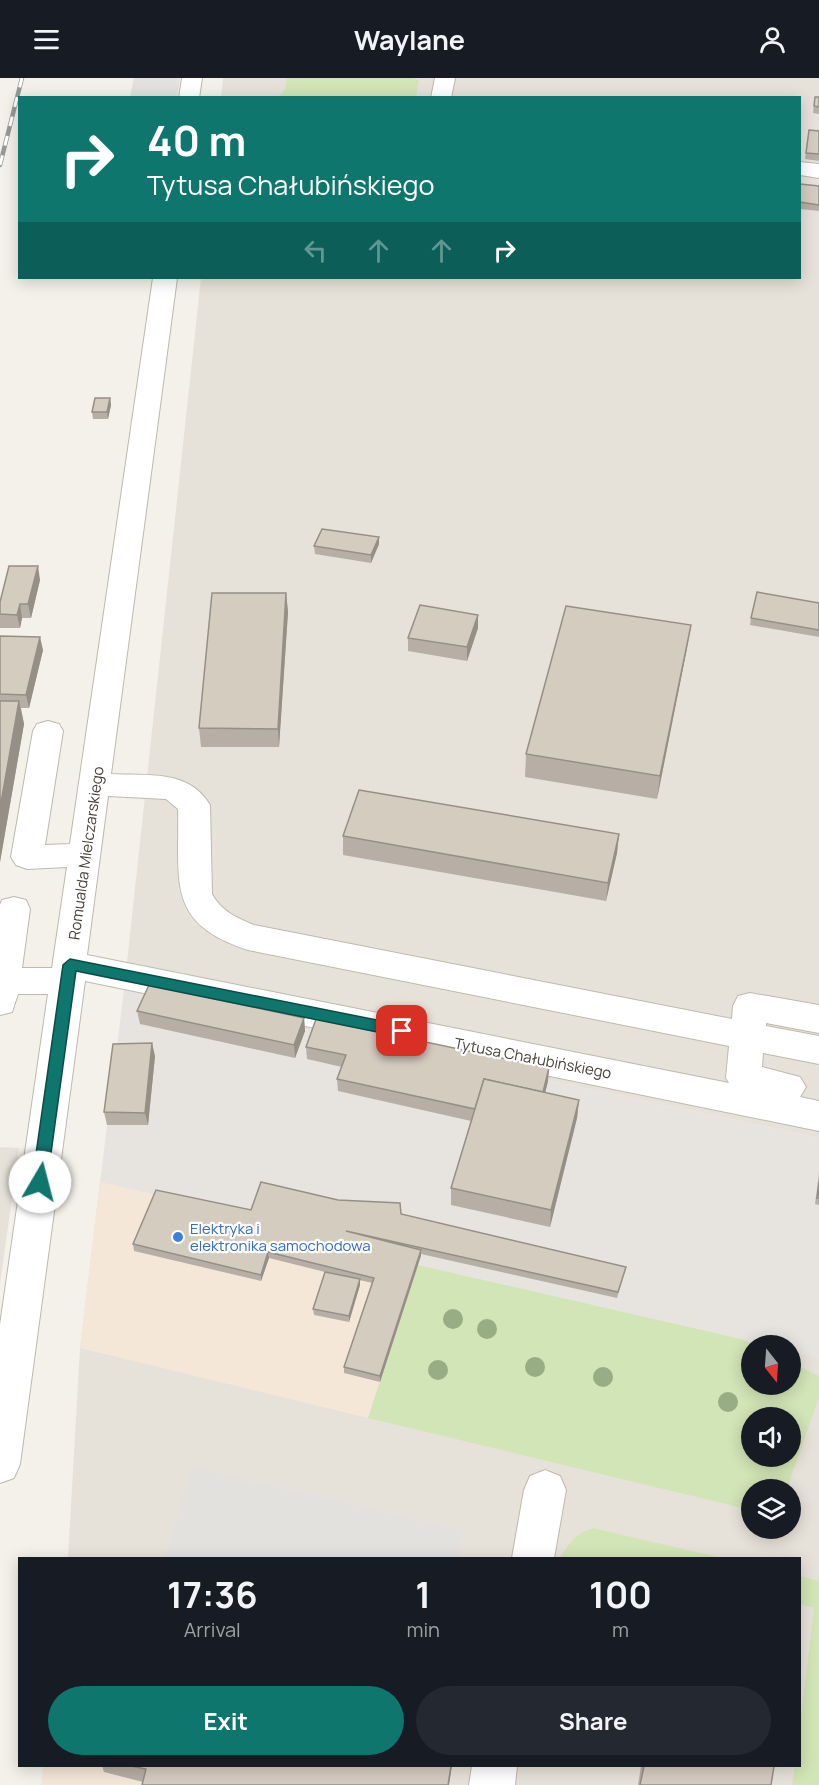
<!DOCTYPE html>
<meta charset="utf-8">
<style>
body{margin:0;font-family:Manrope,sans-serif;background:#242831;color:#f1f3f6;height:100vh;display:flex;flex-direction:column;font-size:22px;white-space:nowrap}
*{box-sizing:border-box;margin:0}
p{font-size:20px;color:#9ea1a6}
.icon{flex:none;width:33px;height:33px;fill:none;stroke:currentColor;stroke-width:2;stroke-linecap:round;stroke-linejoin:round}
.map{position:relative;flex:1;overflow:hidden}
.sheet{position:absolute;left:18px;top:1479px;width:783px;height:210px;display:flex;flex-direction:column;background:#171b24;border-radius:0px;box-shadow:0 3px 15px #0003}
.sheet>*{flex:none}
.top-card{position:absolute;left:18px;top:18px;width:783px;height:183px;border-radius:0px;box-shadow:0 3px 15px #0003;background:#0f766e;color:#fff;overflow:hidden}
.needle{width:39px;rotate:163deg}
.controls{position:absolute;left:741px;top:1257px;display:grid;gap:12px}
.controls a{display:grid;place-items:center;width:60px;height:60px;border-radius:50%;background:#171b24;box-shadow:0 3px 15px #0003;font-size:30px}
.pin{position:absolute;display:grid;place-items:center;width:51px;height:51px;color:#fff;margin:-26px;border-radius:12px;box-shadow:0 3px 9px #0006}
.me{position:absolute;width:66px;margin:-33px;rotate:8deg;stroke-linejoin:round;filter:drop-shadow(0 0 4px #0008)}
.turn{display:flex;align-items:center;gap:21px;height:126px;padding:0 30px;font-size:27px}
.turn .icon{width:78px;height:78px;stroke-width:2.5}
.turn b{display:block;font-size:42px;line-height:51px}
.lanes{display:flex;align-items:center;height:57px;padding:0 30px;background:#0003;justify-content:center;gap:30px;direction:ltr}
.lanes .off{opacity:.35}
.eta{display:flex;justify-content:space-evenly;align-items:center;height:102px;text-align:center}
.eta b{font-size:36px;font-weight:700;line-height:42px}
.action{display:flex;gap:12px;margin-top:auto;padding:12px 30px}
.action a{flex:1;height:69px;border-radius:36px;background:#0f766e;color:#fff;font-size:24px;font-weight:700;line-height:69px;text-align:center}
.action a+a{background:#242831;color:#f1f3f6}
header{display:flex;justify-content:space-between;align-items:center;height:78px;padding:0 30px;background:#171b24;font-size:27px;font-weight:700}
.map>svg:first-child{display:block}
</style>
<header><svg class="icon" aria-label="menu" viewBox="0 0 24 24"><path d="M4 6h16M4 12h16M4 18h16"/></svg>Waylane<svg class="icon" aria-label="person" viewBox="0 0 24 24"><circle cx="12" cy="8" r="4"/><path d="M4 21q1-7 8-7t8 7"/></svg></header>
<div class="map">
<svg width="819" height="1707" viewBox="0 0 819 1707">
<rect width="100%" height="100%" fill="#f4f1ea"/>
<g fill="#e7e2d9" fill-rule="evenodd">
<path d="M223,0H819V1060L124,912L201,200H800V20L221,19Z"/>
<path d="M0,1069L19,1070L0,1206Z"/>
<path d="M100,1104L419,1187L768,1267L752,1268V1306H790L791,1273L819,1279V1707H449L452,1688H800V1480H68L80,1270ZM752,1340H790V1378H752ZM752,1412H790V1450H752Z"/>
</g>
<g fill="#f4e7d8">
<path d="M100,1104L421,1178L368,1340L80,1270Z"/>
<path d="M43,1688H452L449,1707H41Z"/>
</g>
<path fill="#e7e3df" d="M124,912L819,1060V1279L791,1273L790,1268L768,1267L419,1187L421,1178L100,1104Z"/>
<g fill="#d2e5b6" fill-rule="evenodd">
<path d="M287,0H412L419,2L416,19H278L285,11Z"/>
<path d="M418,1187L741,1261L755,1267L752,1268V1306H790L791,1284L819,1298V1319L787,1411L752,1412L751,1432L368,1340ZM752,1340H790V1378H752Z"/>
<path d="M593,1450L722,1480H560C569,1465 576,1455 593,1450Z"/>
<path d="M800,1498L819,1503V1707H792L795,1688H800V1648L814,1530L800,1526Z"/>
</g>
<g fill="#e3e1de">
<path d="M134,0H180L177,19H130Z"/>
<path d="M192,1389L465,1453L458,1480H164Z"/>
</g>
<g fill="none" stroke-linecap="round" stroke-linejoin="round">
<defs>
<g id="minor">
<path d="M182,0H202L199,20H179Z"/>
<path d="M435,0H455L451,20H431Z"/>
<path d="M800,84L819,86V100L800,97Z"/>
<path d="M153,200H177L111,696C147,698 189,691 210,727L212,816C221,833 237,840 254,847L732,941L733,928L738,918L750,915L819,927V955L766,945V948L819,958V986L763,975L762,989L800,999L806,1009L800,1019L819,1023V1053L85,903L20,1386L14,1400L0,1405V1247L48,916H18L12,934L0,937V827L2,822L14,819L26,822L30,831L22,890H52L67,789L27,791L16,787L11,779L33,653L37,646L48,643L59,646L63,653L45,767L70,766ZM108,718L166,721L178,731C180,804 165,845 248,872L729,968L726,1000L729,1005L87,877Z"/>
<path d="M545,1392L560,1398L566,1412L554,1480H512L524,1412L530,1398Z"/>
<path d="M472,1688H517L515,1707H469Z"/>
</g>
</defs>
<use href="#minor" stroke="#bfb8ad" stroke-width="2"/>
<use href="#minor" fill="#fff" fill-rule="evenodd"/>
<defs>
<path id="rail" d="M0,87L22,0"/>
</defs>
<use href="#rail" stroke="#989898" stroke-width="4.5"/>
<use href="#rail" stroke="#fff" stroke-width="3" stroke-dasharray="10" stroke-linecap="butt"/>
</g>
<g fill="#98ad84">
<circle cx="453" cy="1241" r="10"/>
<circle cx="487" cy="1251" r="10"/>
<circle cx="535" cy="1289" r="10"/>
<circle cx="438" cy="1292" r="10"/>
<circle cx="603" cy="1299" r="10"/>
<circle cx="728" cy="1324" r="10"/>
</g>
<g fill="#b7afa5">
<path d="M815,19H819V36L813,35Z"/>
<path d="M809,52L819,53V83L805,81Z"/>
<path d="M800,106L819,108V133L800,131Z"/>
<path d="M110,320L111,327L108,341H93L92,334Z"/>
<path d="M379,466L371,485L315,476L314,468Z"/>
<path d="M40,502L31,540H22L20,550H0V524Z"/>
<path d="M286,515L288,534L279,669H201L199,650Z"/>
<path d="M819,525V559L750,547L751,540Z"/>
<path d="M478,537V550L467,583L408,573V560Z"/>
<path d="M0,558L43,572L29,630H21L24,646L0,784Z"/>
<path d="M687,570L657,721L525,699L526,676Z"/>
<path d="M619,756L617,775L606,823L343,777V758Z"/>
<path d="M137,933L304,940L305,953L295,980L140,946Z"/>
<path d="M306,969L549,990L548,1003L545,1015L579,1022L577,1040L550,1149L451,1127V1110L471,1043L338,1013L337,1001L342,989L307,981Z"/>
<path d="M155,978L148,1047H107L104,1034Z"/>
<path d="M819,1095V1127L815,1126Z"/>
<path d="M251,1132L401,1136L626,1189L617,1220L421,1176L380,1304L344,1295V1289L372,1205L360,1202V1207L349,1244L314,1237L313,1231L325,1194L269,1180L261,1203L134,1173L133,1166Z"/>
<path d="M102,1688H452L143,1704L104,1694Z"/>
<path d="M641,1688H774L771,1707H638Z"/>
</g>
<g fill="#958f86">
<path d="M110,320L111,327L108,341L107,334Z"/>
<path d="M379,459V466L371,485V477Z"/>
<path d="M38,488L40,502L31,540L28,526Z"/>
<path d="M286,515L288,534L279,669L278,651Z"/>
<path d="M20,526L22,540L20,550L17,537Z"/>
<path d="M478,537V550L467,583V569Z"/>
<path d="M691,547L687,570L657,721L660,698Z"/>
<path d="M40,559L43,572L29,630L26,617Z"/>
<path d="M19,623L24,646L0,784V730Z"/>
<path d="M619,756L617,775L606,823L608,805Z"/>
<path d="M304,940L305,953L295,980L294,967Z"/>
<path d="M152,965L155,978L148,1047L145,1035Z"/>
<path d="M549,990L548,1003L541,1031L542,1019Z"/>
<path d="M579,1022L577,1040L550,1149L551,1132Z"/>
<path d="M421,1172V1178L380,1304V1298Z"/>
<path d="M268,1174L269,1180L261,1203V1197Z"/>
<path d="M360,1201V1207L349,1244V1238Z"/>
<path d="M451,1688H452L449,1707H448Z"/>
</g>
<g fill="#d5ccc0" stroke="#958f86" stroke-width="1.5">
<path d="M815,19H819V29L814,28Z"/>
<path d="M809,52L819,53V76L806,75Z"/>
<path d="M800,106L819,108V127L800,124Z"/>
<path d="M95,320H110L107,334H92Z"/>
<path d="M322,451L379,459L371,477L314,468Z"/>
<path d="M9,488H38L28,526H20L17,537L0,536V524Z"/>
<path d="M757,514L819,525V552L751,540Z"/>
<path d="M212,515H286L278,651L199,650Z"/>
<path d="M420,527L478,537L467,569L408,560Z"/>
<path d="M566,528L691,547L660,698L526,676Z"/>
<path d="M0,558L40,559L26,617L0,616Z"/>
<path d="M0,623H19L0,730Z"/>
<path d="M359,712L619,756L608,805L343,758Z"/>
<path d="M149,907L304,940L294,967L137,933Z"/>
<path d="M316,941L549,990L543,1014L484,1001L475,1031L337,1001L346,977L306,969Z"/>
<path d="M152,965L145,1035L104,1034L113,966Z"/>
<path d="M484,1001L579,1022L551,1132L451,1110Z"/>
<path d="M261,1104L338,1122L400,1125L401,1136L626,1189L618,1214L346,1153L421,1172L380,1298L344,1289L374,1200L268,1174L261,1197L133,1166L156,1112L251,1132Z"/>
<path d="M819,1104V1120H817Z"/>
<path d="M325,1194L360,1201L349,1238L313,1231Z"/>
<path d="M131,1688H451L448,1707H142L146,1691Z"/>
<path d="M644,1688H774L771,1707H640Z"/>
</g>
<path fill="#0f766e" stroke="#0a4d48" stroke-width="1.5" d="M70,881L402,947L407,949L409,953L407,957L402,959L76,893L47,1104L45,1109L40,1111L34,1109L32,1104L63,887Z"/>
<circle fill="#3f7fe0" stroke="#fff" stroke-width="2" cx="178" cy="1159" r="6"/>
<g text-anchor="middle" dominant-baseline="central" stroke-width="4.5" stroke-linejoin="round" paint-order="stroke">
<g font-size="15" fill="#474139" stroke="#fff">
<text transform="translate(86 775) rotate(-82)">Romualda Mielczarskiego</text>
<text transform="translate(533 980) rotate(11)">Tytusa Chałubińskiego</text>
</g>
<g font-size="15" fill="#366cbe" stroke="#fff" text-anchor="start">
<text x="190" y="1150">Elektryka i<tspan x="190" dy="17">elektronika samochodowa</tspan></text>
</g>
</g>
</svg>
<div class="controls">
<a><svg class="needle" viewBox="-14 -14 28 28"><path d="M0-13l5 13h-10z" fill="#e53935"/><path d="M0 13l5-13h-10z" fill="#9ea1a6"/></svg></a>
<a><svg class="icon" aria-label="sound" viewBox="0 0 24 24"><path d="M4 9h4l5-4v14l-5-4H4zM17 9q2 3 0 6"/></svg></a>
<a><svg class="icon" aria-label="layers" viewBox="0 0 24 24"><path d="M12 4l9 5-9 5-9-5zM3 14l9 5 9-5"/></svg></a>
</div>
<div class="pin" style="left:402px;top:953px;background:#d93025"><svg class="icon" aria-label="arrive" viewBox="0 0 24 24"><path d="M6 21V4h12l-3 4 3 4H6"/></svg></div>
<svg class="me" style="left:40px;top:1104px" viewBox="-20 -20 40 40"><circle r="19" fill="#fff"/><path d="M0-13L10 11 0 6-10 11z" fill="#0f766e"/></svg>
<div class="top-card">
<div class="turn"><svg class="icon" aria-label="right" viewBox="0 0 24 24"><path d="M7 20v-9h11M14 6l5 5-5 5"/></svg><div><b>40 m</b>Tytusa Chałubińskiego</div></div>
<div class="lanes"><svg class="icon off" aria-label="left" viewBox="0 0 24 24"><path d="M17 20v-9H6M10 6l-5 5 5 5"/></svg><svg class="icon off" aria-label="ahead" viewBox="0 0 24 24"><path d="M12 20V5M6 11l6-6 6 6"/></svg><svg class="icon off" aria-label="ahead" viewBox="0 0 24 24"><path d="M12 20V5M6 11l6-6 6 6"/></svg><svg class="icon" aria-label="right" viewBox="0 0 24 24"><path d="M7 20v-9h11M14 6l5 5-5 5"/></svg></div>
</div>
<section class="sheet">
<div class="eta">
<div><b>17:36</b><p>Arrival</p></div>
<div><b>1</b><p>min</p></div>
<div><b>100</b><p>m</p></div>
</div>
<div class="action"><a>Exit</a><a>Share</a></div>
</section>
</div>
